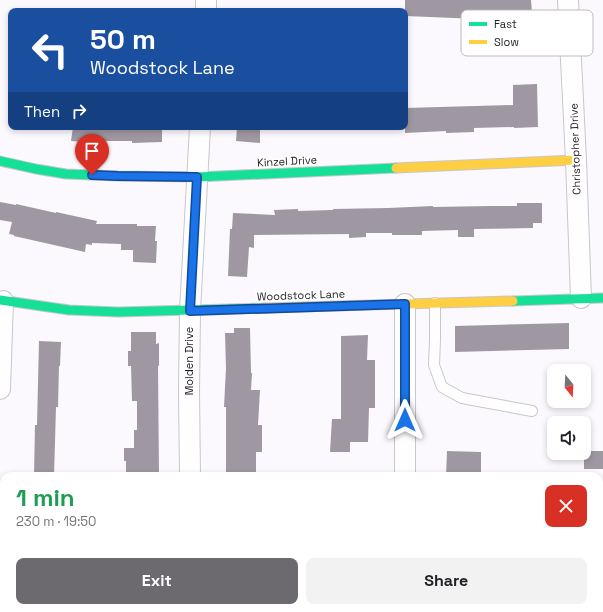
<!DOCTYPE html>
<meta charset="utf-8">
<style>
body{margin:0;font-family:"Space Grotesk",sans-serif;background:#f2f2f2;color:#202124;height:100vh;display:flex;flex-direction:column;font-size:15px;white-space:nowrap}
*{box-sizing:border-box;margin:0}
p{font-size:13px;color:#757577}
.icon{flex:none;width:22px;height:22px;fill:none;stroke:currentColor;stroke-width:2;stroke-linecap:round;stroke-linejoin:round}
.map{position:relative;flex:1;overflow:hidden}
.sheet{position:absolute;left:0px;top:472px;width:603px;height:140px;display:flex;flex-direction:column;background:#fff;border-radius:12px 12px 0 0;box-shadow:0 2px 6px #0003}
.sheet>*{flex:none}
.banner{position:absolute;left:8px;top:8px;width:400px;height:122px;border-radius:8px;box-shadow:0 2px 6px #0003;background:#1a4fa0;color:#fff;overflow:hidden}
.needle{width:26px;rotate:162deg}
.fabs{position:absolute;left:547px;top:364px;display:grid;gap:8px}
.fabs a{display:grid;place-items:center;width:44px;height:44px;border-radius:8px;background:#fff;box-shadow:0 2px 6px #0003;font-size:20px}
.pin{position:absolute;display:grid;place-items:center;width:34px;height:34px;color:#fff;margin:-41px -17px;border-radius:50% 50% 50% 0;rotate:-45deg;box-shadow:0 0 4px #0007}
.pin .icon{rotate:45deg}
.me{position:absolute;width:44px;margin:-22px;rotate:0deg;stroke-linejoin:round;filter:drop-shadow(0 0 3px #0008)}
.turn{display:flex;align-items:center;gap:14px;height:84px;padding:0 16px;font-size:18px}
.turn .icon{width:52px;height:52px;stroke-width:2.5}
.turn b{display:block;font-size:28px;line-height:34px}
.then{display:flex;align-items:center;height:38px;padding:0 16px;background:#0003;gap:8px;font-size:15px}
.round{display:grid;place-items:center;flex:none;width:42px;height:42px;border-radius:8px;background:#f2f2f2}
.head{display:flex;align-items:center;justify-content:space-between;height:68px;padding:0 16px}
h1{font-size:24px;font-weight:600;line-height:30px;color:#1e9e55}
.primary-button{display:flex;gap:8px;margin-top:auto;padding:8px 16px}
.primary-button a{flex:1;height:46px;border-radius:8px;background:#6d6a6f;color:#fff;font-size:16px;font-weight:600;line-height:46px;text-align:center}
.primary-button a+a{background:#f2f2f2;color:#202124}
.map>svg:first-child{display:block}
</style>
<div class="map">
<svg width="603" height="612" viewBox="0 0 603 612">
<rect width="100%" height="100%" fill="#fbf9fd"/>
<g fill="#9f98a2">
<path d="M405,0H531L535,50L508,52V50H504L503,20L405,16Z"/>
<path d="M537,84L538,127L514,128V127L474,128V132L446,133V131L405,133V108L513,105V85Z"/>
<path d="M73,127H162V142L132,143V141H106V144L71,141Z"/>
<path d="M237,127H260V143L236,141Z"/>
<path d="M0,202L16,205V204L56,213V212L97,221L96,224H137V226H156L155,241H157L156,263L133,262V250H121V244L92,243V245L86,244L85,252L14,236V235L9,234L12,222L0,220Z"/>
<path d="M517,203H542V223H533V228L474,229V237H458V230L422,231V235H392V233H366V237L349,238V234L254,235V248L249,247L247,277L228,276L230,229H232L233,213L275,215L274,210L298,209V211L333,210V209L388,208L433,206V207L490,206H517Z"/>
<path d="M569,323V349L455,352V326Z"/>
<path d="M234,328H250L251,373H252L251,390H260L258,425H262V452H256V476H226V407H224L226,368L225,333H234Z"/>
<path d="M131,332H156V344L159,343V366H158L159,476H133V475H126V461H124V448H134V430H137V401H132L131,366H128V351H131Z"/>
<path d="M368,335L367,360H375V408H369L368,442H350V452H330L332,419H341V336Z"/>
<path d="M39,341L61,342L60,366H59L58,407H56L54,476H34L35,425H37Z"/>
<path d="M447,451L481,452V475H467V476H446Z"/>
<rect x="584" y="451" width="19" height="18"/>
</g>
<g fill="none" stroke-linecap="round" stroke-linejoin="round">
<defs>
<path id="lane" d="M435,303V339L434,365L442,387L462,398L532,411"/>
<g id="street">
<path d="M568,0L576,160L581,298"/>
<path d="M206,11V0"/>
<path d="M405,304V476"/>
<path d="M0,389L3,301"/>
<path d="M190,476L189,392L190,311L200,127"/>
<path d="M190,612V608"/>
<path d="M405,612V608"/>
</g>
<g id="fast">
<path d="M0,161L36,169L66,174L118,176L197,177L396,168"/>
<path d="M0,300L69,310L118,312L265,308"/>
<path d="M513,301L603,298"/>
</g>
<g id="slow">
<path d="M396,168L576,160"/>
<path d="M265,308L513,301"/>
</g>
</defs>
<use href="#lane" stroke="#cac6cb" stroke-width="12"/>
<use href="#street" stroke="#cac6cb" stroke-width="22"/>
<use href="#fast" stroke="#cac6cb" stroke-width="11"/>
<use href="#slow" stroke="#cac6cb" stroke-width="11"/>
<use href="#lane" stroke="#fefeff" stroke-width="10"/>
<use href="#street" stroke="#fefeff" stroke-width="20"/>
<use href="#fast" stroke="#16e098" stroke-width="9"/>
<use href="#slow" stroke="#ffcf43" stroke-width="9"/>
</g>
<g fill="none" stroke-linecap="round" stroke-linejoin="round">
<defs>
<path id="route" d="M92,175L118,176L197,177L190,311L405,304V420"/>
</defs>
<use href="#route" stroke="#114b97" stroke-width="10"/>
<use href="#route" stroke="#1a73e8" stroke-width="7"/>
</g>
<g text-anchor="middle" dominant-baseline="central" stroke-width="4" stroke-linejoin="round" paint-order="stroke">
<g font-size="11" fill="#211d23" stroke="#fff">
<text transform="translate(575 149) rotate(-92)">Christopher Drive</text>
<text transform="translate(287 161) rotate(-3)">Kinzel Drive</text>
<text transform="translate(301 295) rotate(-2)">Woodstock Lane</text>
<text transform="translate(189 361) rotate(-90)">Molden Drive</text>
</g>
</g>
<rect x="461" y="10" width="132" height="46" rx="6" fill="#fff" stroke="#bcbbbd" stroke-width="1"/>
<rect x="469" y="22" width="18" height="4" fill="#16e098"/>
<rect x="469" y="40" width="18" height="4" fill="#ffcf43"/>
<g font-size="11" fill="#211d23">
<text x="494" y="28">Fast</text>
<text x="494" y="46">Slow</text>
</g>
</svg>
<div class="fabs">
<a><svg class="needle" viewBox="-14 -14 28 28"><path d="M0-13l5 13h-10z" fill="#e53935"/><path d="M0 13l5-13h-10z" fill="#757577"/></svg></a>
<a><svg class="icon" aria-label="sound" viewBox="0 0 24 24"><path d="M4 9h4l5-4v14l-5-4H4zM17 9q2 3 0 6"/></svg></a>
</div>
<div class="pin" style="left:92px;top:175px;background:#d93025"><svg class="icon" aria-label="arrive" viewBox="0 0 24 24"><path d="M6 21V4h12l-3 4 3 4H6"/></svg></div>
<svg class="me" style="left:405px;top:420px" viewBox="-20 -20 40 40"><path d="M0-17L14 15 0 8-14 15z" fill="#1a73e8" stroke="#fff" stroke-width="4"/></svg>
<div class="banner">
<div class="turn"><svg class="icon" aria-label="left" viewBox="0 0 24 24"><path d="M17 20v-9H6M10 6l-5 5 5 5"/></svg><div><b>50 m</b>Woodstock Lane</div></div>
<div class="then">Then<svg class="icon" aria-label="right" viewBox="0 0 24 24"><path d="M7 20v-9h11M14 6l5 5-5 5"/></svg></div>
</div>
<section class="sheet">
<div class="head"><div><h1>1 min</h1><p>230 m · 19:50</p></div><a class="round" style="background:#d93025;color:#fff"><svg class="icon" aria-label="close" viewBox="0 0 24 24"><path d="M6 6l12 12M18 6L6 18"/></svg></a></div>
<div class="primary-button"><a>Exit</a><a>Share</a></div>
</section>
</div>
